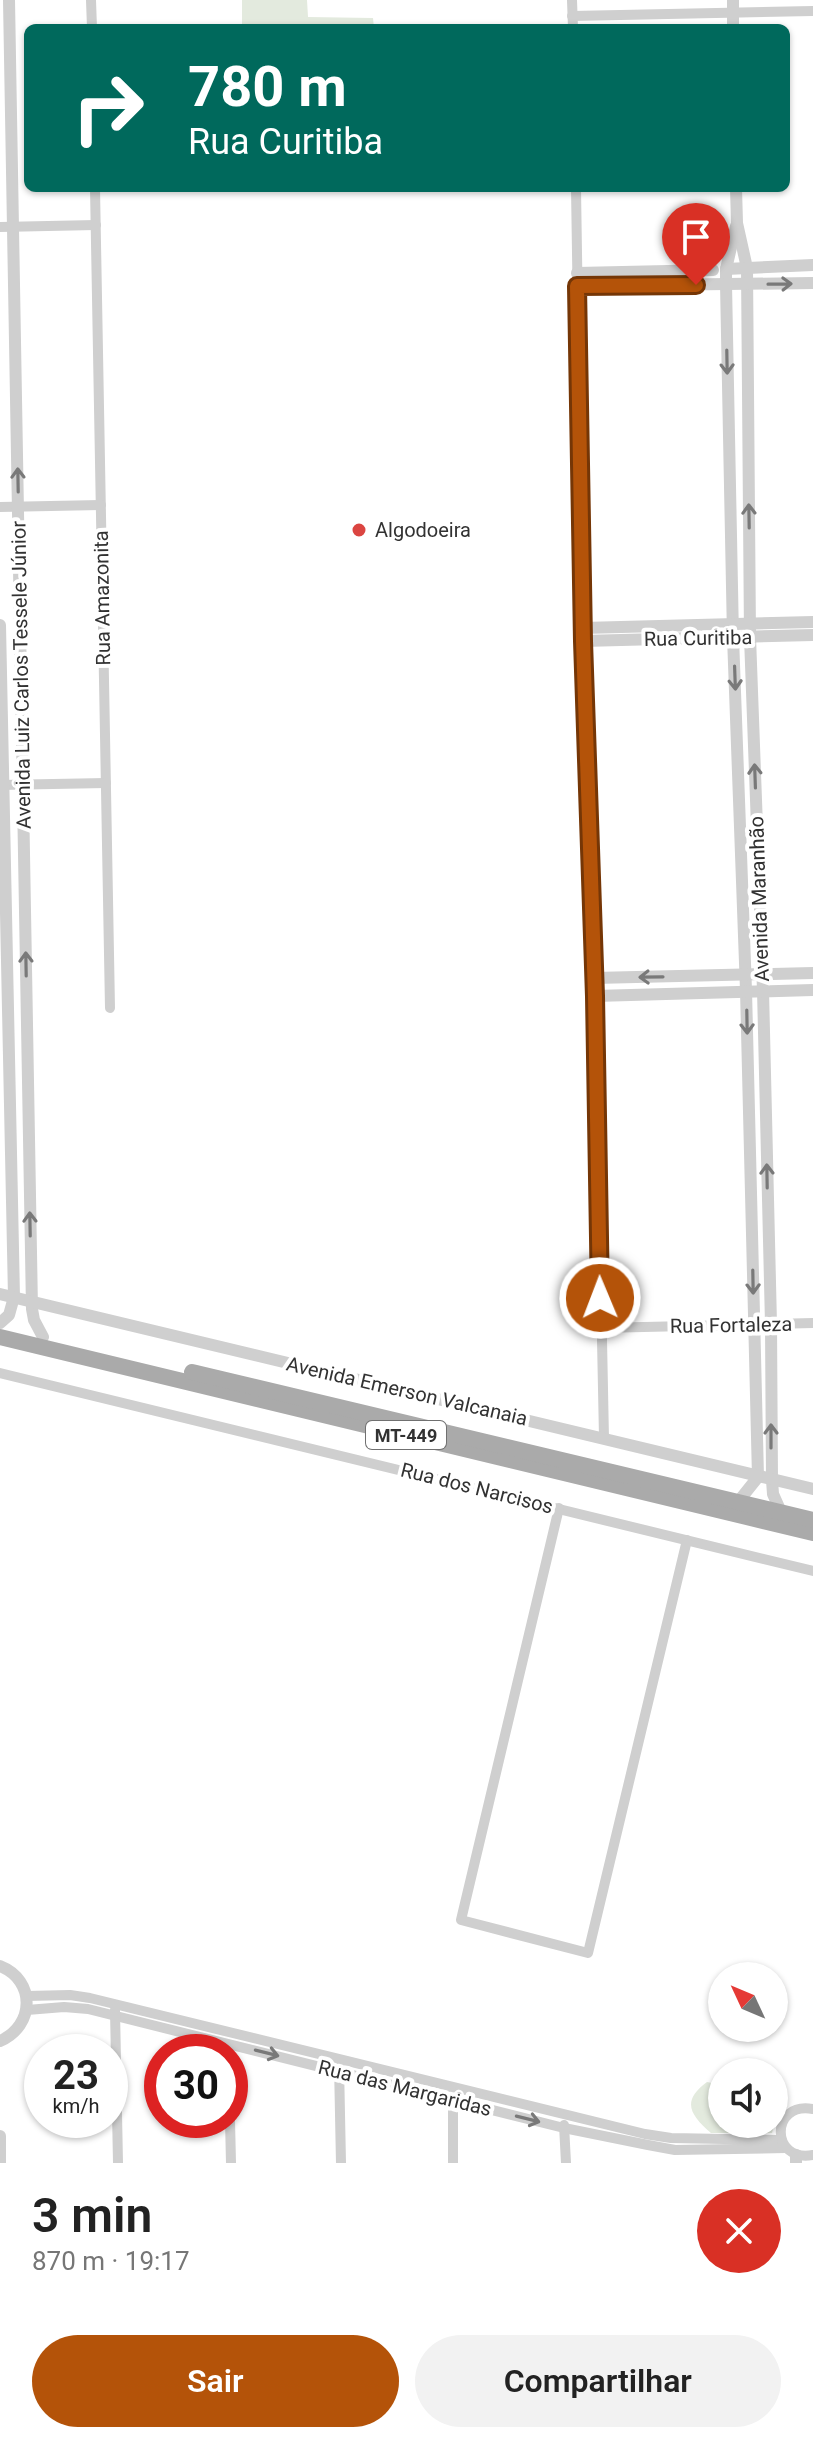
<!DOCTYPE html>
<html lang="pt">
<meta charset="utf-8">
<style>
body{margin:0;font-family:Roboto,sans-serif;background:#f2f2f2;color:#222;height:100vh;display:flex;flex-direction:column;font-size:30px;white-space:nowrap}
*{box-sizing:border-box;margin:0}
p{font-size:26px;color:#767676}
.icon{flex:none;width:44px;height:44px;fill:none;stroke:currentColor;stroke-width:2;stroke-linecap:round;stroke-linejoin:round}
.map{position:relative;height:2163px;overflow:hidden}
.side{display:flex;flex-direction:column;background:#fff;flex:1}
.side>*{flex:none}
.top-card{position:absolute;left:24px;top:24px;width:766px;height:168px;border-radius:12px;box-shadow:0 2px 6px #0004;background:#00695c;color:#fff;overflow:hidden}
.needle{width:52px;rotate:314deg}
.controls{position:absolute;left:708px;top:1962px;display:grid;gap:16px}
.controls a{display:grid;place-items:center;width:80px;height:80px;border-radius:50%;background:#fff;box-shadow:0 2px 6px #0004;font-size:40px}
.speed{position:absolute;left:24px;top:2034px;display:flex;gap:16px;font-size:40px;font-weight:700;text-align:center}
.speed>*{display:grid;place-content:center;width:104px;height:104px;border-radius:50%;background:#fff;box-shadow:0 2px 6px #0004;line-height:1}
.speed small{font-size:20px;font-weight:400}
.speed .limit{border:12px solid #d22;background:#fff;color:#111}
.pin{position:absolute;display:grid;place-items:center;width:68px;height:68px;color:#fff;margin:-82px -34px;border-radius:50% 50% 50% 0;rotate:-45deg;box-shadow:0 0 8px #0007}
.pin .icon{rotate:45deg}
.me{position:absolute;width:88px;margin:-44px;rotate:359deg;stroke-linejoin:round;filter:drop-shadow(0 0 6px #0008)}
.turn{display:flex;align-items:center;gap:28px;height:168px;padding:0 32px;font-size:36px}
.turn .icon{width:104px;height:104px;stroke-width:2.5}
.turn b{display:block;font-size:56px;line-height:68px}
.round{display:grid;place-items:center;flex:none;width:84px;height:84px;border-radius:42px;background:#f2f2f2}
.summary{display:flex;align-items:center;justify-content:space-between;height:136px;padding:0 32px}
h1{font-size:48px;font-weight:600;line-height:60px}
.cta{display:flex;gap:16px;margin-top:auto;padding:16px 32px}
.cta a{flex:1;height:92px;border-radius:48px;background:#b45309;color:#fff;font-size:32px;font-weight:600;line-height:92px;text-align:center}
.cta a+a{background:#f2f2f2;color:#222}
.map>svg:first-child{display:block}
</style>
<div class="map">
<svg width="813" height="2163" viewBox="0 0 813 2163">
<rect width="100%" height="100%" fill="#fff"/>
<g fill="#e3eade">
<path d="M242,0H307L308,17L373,18L374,28H242Z"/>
<path d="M707,2082L722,2085V2124H774V2096L784,2100L787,2107L776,2117L772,2133H711C690,2115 681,2101 707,2082Z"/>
</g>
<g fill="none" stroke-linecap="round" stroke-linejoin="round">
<g stroke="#cfcfcf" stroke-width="10">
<path d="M91,0L92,28"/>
<path d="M572,0L573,28"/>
<path d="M572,16L813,11"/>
<path d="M95,188L110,1008"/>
<path d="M576,188L583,641L595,996L604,1438"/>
<path d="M0,227L96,225"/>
<path d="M0,507L101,505"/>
<path d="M0,785L106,783"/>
<path d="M600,1328L813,1323"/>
<path d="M0,1373L813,1571"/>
<path d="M559,1508L461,1920L588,1953L687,1540"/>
<path d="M27,1996L70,1995L90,1998L645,2134L671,2138L781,2140"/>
<path d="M27,2010L64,2007L88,2009L564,2128L648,2145L675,2150L786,2148"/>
<path d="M115,2010L118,2163"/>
<path d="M339,2065L341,2163"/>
<path d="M453,2093V2163"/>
<path d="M813,2109C770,2101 770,2163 813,2155"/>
<path d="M230,2120L231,2163"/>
<path d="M564,2125L566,2163"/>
</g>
<g stroke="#cfcfcf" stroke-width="12">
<path d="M9,0L32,1309L34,1320L43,1337"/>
<path d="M733,0V28"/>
<path d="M736,188L737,223L747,268L750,637L763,990L771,1324L772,1480L773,1494L781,1512"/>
<path d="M736,226L726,269V284L733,637L746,990L758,1477"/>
<path d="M726,269L813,265"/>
<path d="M577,273L713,270"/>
<path d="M577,286L813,283"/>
<path d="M0,625L14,1297L9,1315L0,1323"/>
<path d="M583,628L813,622"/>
<path d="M583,641L813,635"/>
<path d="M594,978L813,973"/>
<path d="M595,996L813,990"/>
<path d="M0,1294L813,1489"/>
<path d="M738,1502L758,1477"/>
<path d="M0,1966C36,1980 35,2026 0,2041"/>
<path d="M0,2136V2163"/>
<path d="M796,2155V2163"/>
</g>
<g stroke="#aaa" stroke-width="16">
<path d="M0,1337L813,1533"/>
<path d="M192,1372L813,1520"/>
</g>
</g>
<defs><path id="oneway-shaft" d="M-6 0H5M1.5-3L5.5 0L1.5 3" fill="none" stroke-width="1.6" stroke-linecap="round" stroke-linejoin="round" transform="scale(2)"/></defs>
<g stroke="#797979">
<use href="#oneway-shaft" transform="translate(780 284) rotate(-1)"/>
<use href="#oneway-shaft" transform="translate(727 362) rotate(89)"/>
<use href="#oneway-shaft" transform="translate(18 480) rotate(-91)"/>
<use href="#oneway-shaft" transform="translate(749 516) rotate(-91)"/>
<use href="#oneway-shaft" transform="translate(735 678) rotate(88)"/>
<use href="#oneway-shaft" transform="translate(755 776) rotate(-92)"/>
<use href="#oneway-shaft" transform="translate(26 964) rotate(-91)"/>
<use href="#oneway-shaft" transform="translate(651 977) rotate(179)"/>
<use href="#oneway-shaft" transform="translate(747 1022) rotate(89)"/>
<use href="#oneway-shaft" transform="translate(767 1176) rotate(-91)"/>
<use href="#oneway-shaft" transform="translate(30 1224) rotate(-91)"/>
<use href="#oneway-shaft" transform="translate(753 1282) rotate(89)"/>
<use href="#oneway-shaft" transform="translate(771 1436) rotate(-90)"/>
<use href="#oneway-shaft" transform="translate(267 2053) rotate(14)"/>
<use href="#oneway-shaft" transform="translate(528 2119) rotate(14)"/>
</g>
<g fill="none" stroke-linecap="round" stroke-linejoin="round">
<defs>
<path id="route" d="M600,1298L595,996L583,641L577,286L696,285"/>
</defs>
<use href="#route" stroke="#753606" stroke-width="20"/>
<use href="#route" stroke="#b45309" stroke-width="14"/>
</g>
<circle fill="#db4541" stroke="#fff" stroke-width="3" cx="359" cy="530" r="8"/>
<g text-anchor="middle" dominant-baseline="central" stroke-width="8" stroke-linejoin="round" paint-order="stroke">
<rect fill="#fff" stroke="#707070" stroke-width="2" x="366" y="1421" width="80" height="28" rx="6"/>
<g font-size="18" font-weight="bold" fill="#323232">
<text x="406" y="1435">MT-449</text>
</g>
<g font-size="20" fill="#323232" stroke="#fff" text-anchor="start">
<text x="375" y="530">Algodoeira</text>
</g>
<g font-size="20" fill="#323232" stroke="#fff">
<text transform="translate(102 598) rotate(-91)">Rua Amazonita</text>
<text transform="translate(698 638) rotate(-1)">Rua Curitiba</text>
<text transform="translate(21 675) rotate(-91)">Avenida Luiz Carlos Tessele Júnior</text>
<text transform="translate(759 899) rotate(-92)">Avenida Maranhão</text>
<text transform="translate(731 1325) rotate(-1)">Rua Fortaleza</text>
<text transform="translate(407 1391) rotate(13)">Avenida Emerson Valcanaia</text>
<text transform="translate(477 1488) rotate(14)">Rua dos Narcisos</text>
<text transform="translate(405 2088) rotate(14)">Rua das Margaridas</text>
</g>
</g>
</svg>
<div class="controls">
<a><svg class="needle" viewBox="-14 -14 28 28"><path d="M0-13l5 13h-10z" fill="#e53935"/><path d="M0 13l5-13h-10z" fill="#767676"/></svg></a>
<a><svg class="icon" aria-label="sound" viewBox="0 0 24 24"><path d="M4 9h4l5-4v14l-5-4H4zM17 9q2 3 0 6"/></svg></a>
</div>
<div class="speed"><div>23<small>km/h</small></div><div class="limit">30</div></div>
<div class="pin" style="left:696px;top:285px;background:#d93025"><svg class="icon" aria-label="arrive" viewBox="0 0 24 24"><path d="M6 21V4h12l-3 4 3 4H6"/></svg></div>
<svg class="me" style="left:600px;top:1298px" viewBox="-20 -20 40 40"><circle r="17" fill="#b45309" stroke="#fff" stroke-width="3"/><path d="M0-11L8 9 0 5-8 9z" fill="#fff"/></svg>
<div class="top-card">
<div class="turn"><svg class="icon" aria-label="right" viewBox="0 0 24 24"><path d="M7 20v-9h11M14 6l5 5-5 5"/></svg><div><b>780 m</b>Rua Curitiba</div></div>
</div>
</div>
<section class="side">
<div class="summary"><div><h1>3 min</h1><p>870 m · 19:17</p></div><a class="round" style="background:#d93025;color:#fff"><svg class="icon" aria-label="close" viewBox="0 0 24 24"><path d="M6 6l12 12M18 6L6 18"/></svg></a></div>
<div class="cta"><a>Sair</a><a>Compartilhar</a></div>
</section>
